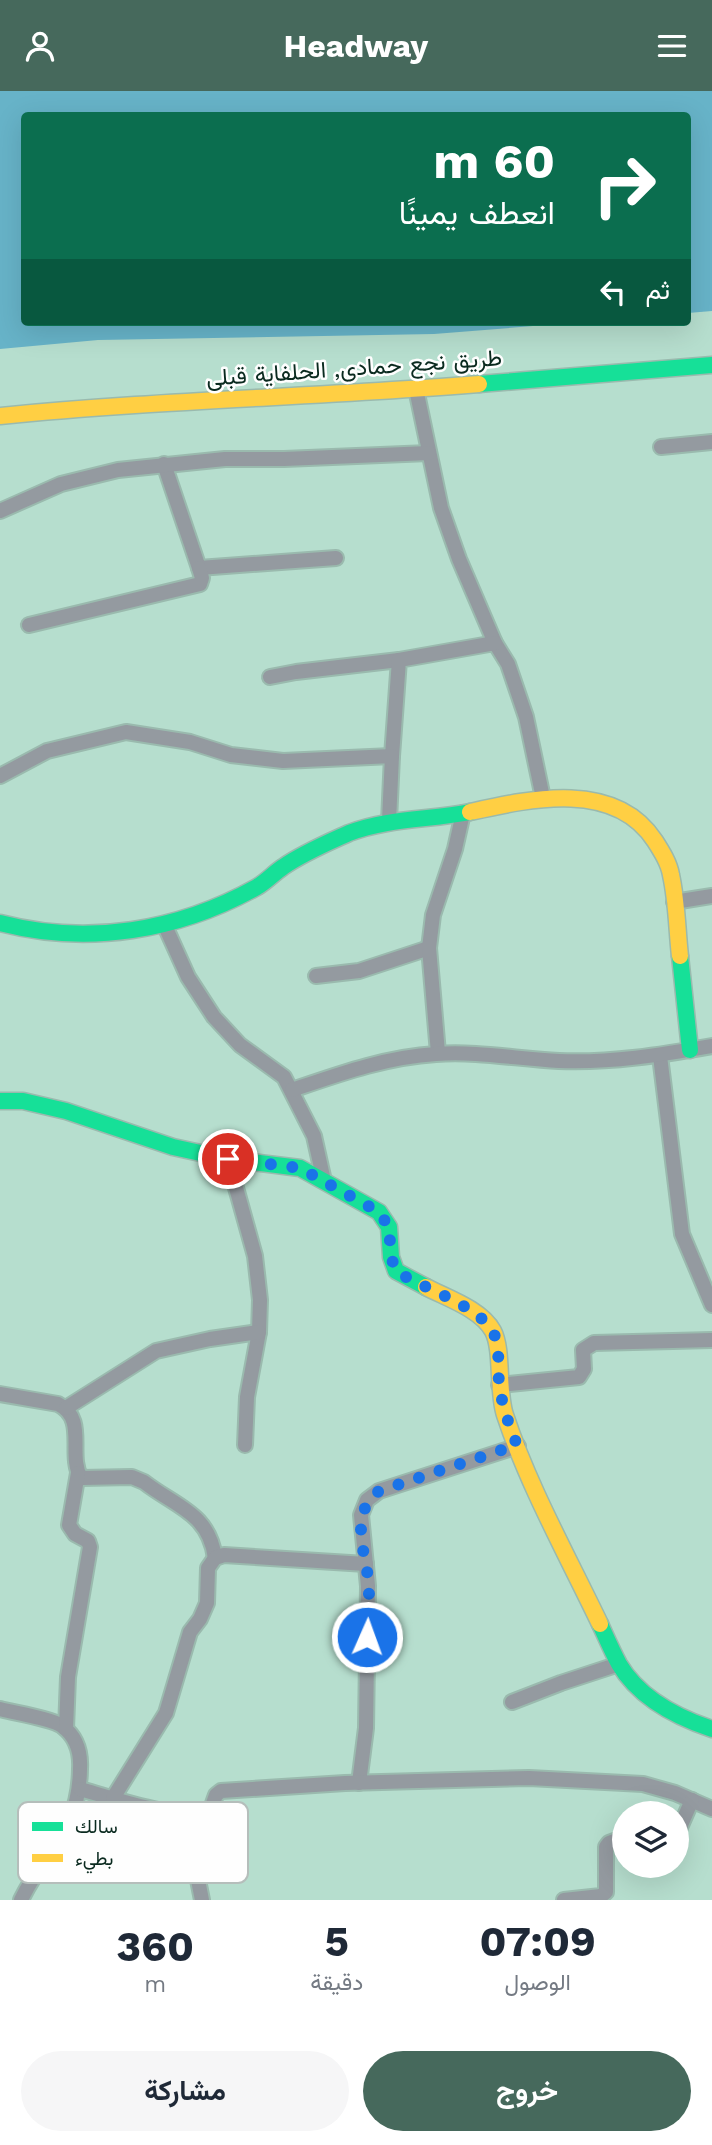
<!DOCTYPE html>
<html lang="ar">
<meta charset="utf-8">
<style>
body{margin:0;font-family:"Work Sans",Vazirmatn,sans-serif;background:#f6f6f7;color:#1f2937;direction:rtl;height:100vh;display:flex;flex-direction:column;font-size:26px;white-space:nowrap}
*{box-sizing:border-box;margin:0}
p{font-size:23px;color:#747a83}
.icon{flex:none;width:38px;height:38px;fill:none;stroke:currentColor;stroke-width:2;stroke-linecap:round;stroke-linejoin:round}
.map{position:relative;height:1809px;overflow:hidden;direction:ltr}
.panel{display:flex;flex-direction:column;background:#fff;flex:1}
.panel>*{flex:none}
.top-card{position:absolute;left:21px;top:21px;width:670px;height:214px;border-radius:7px;box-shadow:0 7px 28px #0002;direction:rtl;background:#0b6e4f;color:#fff;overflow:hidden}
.controls{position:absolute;left:612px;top:1710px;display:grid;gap:14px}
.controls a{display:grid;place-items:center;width:77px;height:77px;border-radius:50%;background:#fff;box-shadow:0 7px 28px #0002;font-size:35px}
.pin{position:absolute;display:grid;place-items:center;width:60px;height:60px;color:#fff;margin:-30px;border:4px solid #fff;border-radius:50%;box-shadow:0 2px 7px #0007}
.me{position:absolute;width:77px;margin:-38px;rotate:2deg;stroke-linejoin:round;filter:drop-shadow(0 0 5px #0008)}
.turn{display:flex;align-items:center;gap:24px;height:147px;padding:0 21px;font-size:32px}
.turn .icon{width:91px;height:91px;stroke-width:2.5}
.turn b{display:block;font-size:49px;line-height:60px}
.then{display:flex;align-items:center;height:66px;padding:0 21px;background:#0003;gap:14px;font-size:26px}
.eta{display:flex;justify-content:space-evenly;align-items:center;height:119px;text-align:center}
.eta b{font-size:42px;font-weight:700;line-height:49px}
.action{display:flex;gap:14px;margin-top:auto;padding:14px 21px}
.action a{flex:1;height:80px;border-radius:42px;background:#46695c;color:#fff;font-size:28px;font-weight:700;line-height:80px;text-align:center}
.action a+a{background:#f6f6f7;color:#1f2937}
header{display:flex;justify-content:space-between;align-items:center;height:91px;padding:0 21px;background:#46695c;color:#fff;font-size:32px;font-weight:700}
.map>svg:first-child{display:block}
</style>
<header><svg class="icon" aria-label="menu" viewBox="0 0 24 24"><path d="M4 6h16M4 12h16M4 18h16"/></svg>Headway<svg class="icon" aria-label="person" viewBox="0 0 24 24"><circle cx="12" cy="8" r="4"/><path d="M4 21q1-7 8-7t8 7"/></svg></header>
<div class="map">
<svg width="712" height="1809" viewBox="0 0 712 1809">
<rect width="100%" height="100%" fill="#b6dece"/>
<path fill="#67b3c8" d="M0,0H712V220L688,222V24H24V231H583L434,243L98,249L0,258Z"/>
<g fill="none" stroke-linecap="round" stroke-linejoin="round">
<defs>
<g id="street">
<path d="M416,298L441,417L459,468L495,552L508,573L526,626L543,707"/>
<path d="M661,356L712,351"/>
<path d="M164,373L199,477L336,467"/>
<path d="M0,420L61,393L118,379L225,368H284L429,362"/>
<path d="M29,534L196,494L200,493L202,487L199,477"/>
<path d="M270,586L296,581L399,569"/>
<path d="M392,665L399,569L495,552"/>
<path d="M0,685L47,660L126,641L190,651L231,664L283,670L392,665L389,730"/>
<path d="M674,811L712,805"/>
<path d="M165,835L188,886L214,926L240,954L284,986L314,1045L324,1090"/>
<path d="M316,885L359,880L429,857"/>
<path d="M438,962L429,857L433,824L455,758L463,722"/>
<path d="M660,965L682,1143L712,1214"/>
<path d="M292,999C339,983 386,966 436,963C477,960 518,968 559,970C611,972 661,964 712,955"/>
<path d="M228,1068L255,1165L260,1209L259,1241L247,1306L245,1354"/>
<path d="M499,1294L579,1286L584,1278L583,1259L594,1252L712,1249"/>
<path d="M0,1303L58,1313C88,1328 67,1363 81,1387L132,1386L144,1391C176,1416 209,1422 215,1467"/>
<path d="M66,1317L156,1260L210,1248L259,1241"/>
<path d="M512,1611L561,1592L619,1573"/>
<path d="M0,1618C15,1622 53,1628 62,1635C77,1646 81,1661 80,1678C79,1742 46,1757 21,1809"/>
<path d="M66,1638L68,1586L90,1456L88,1450L75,1443L69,1434L78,1382"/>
<path d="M359,1692L366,1637L368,1495L361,1424L367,1409L379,1400L518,1355"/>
<path d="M80,1698C106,1705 189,1734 211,1718L216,1704L221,1700L345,1692L529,1687L643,1693L675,1702L712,1718"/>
<path d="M113,1707L166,1622L190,1541L200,1528L207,1512L208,1477L215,1467L224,1464L366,1473"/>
<path d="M191,1722L193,1764L202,1809"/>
<path d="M677,1743L692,1709"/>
<path d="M564,1809L601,1805L606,1801V1756L609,1752L625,1746"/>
</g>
<g id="fast">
<path d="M479,293L712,274"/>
<path d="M0,832C88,855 178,840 257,796C267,790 274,782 283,776C303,762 327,752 349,742C388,727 430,729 470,721"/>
<path d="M680,865L690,959"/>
<path d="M0,1010H23L66,1020L173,1056L228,1068L300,1077L379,1121L389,1136L391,1166L396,1180L426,1196"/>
<path d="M600,1533C606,1546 612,1560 619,1573C639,1607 676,1626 712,1638"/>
</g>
<g id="slow">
<path d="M0,325C159,309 320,306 479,293"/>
<path d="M470,721C529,708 615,688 655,750C662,761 669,772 671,784C677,811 677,839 680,865"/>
<path d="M426,1196C447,1207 481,1218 493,1240C503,1259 497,1300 505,1324C528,1394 568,1466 600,1533"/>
</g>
</defs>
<use href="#street" stroke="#9abaae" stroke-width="18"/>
<use href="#fast" stroke="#9abaae" stroke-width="19"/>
<use href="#slow" stroke="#9abaae" stroke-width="19"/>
<use href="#street" stroke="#949aa0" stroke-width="14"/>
<use href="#fast" stroke="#16e098" stroke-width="16"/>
<use href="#slow" stroke="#ffcf43" stroke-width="16"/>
</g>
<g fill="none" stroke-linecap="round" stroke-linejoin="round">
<path stroke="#1a73e8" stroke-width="12" stroke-dasharray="0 21.6" d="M228,1068L300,1077L379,1121L389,1136L391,1166L396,1180C424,1198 467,1210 489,1235C503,1251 496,1279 500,1298C503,1318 510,1336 517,1354L379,1400C347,1424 367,1463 369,1496C369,1513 368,1529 367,1546"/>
</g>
<g text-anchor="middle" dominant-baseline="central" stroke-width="5" stroke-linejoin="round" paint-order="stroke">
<g font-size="23" fill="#0a2a1f" stroke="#fefefe">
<text transform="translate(354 277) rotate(-4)">طريق نجع حمادى, الحلفاية قبلى</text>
</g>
</g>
<rect x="18" y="1711" width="230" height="81" rx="10" fill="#fefefe" stroke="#b5bebb" stroke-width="2"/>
<rect x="32" y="1731" width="31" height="9" fill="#16e098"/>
<rect x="32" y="1763" width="31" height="8" fill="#ffcf43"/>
<g font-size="19" fill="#0a2a1f">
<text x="75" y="1742">سالك</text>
<text x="75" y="1774">بطيء</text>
</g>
</svg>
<div class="controls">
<a><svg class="icon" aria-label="layers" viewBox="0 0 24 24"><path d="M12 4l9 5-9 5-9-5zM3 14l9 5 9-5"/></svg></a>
</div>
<div class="pin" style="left:228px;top:1068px;background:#d93025"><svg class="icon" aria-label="arrive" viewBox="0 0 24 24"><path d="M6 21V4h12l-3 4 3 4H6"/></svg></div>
<svg class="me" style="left:367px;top:1546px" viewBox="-20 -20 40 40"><circle r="17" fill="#1a73e8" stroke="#fff" stroke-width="3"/><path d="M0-11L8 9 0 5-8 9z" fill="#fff"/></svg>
<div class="top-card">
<div class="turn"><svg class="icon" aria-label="right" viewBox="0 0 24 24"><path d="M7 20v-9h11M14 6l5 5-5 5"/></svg><div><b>60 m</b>انعطف يمينًا</div></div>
<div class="then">ثم<svg class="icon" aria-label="left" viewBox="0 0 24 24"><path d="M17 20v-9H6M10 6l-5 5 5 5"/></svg></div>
</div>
</div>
<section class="panel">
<div class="eta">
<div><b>07:09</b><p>الوصول</p></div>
<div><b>5</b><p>دقيقة</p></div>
<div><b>360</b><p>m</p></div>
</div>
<div class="action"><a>خروج</a><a>مشاركة</a></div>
</section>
